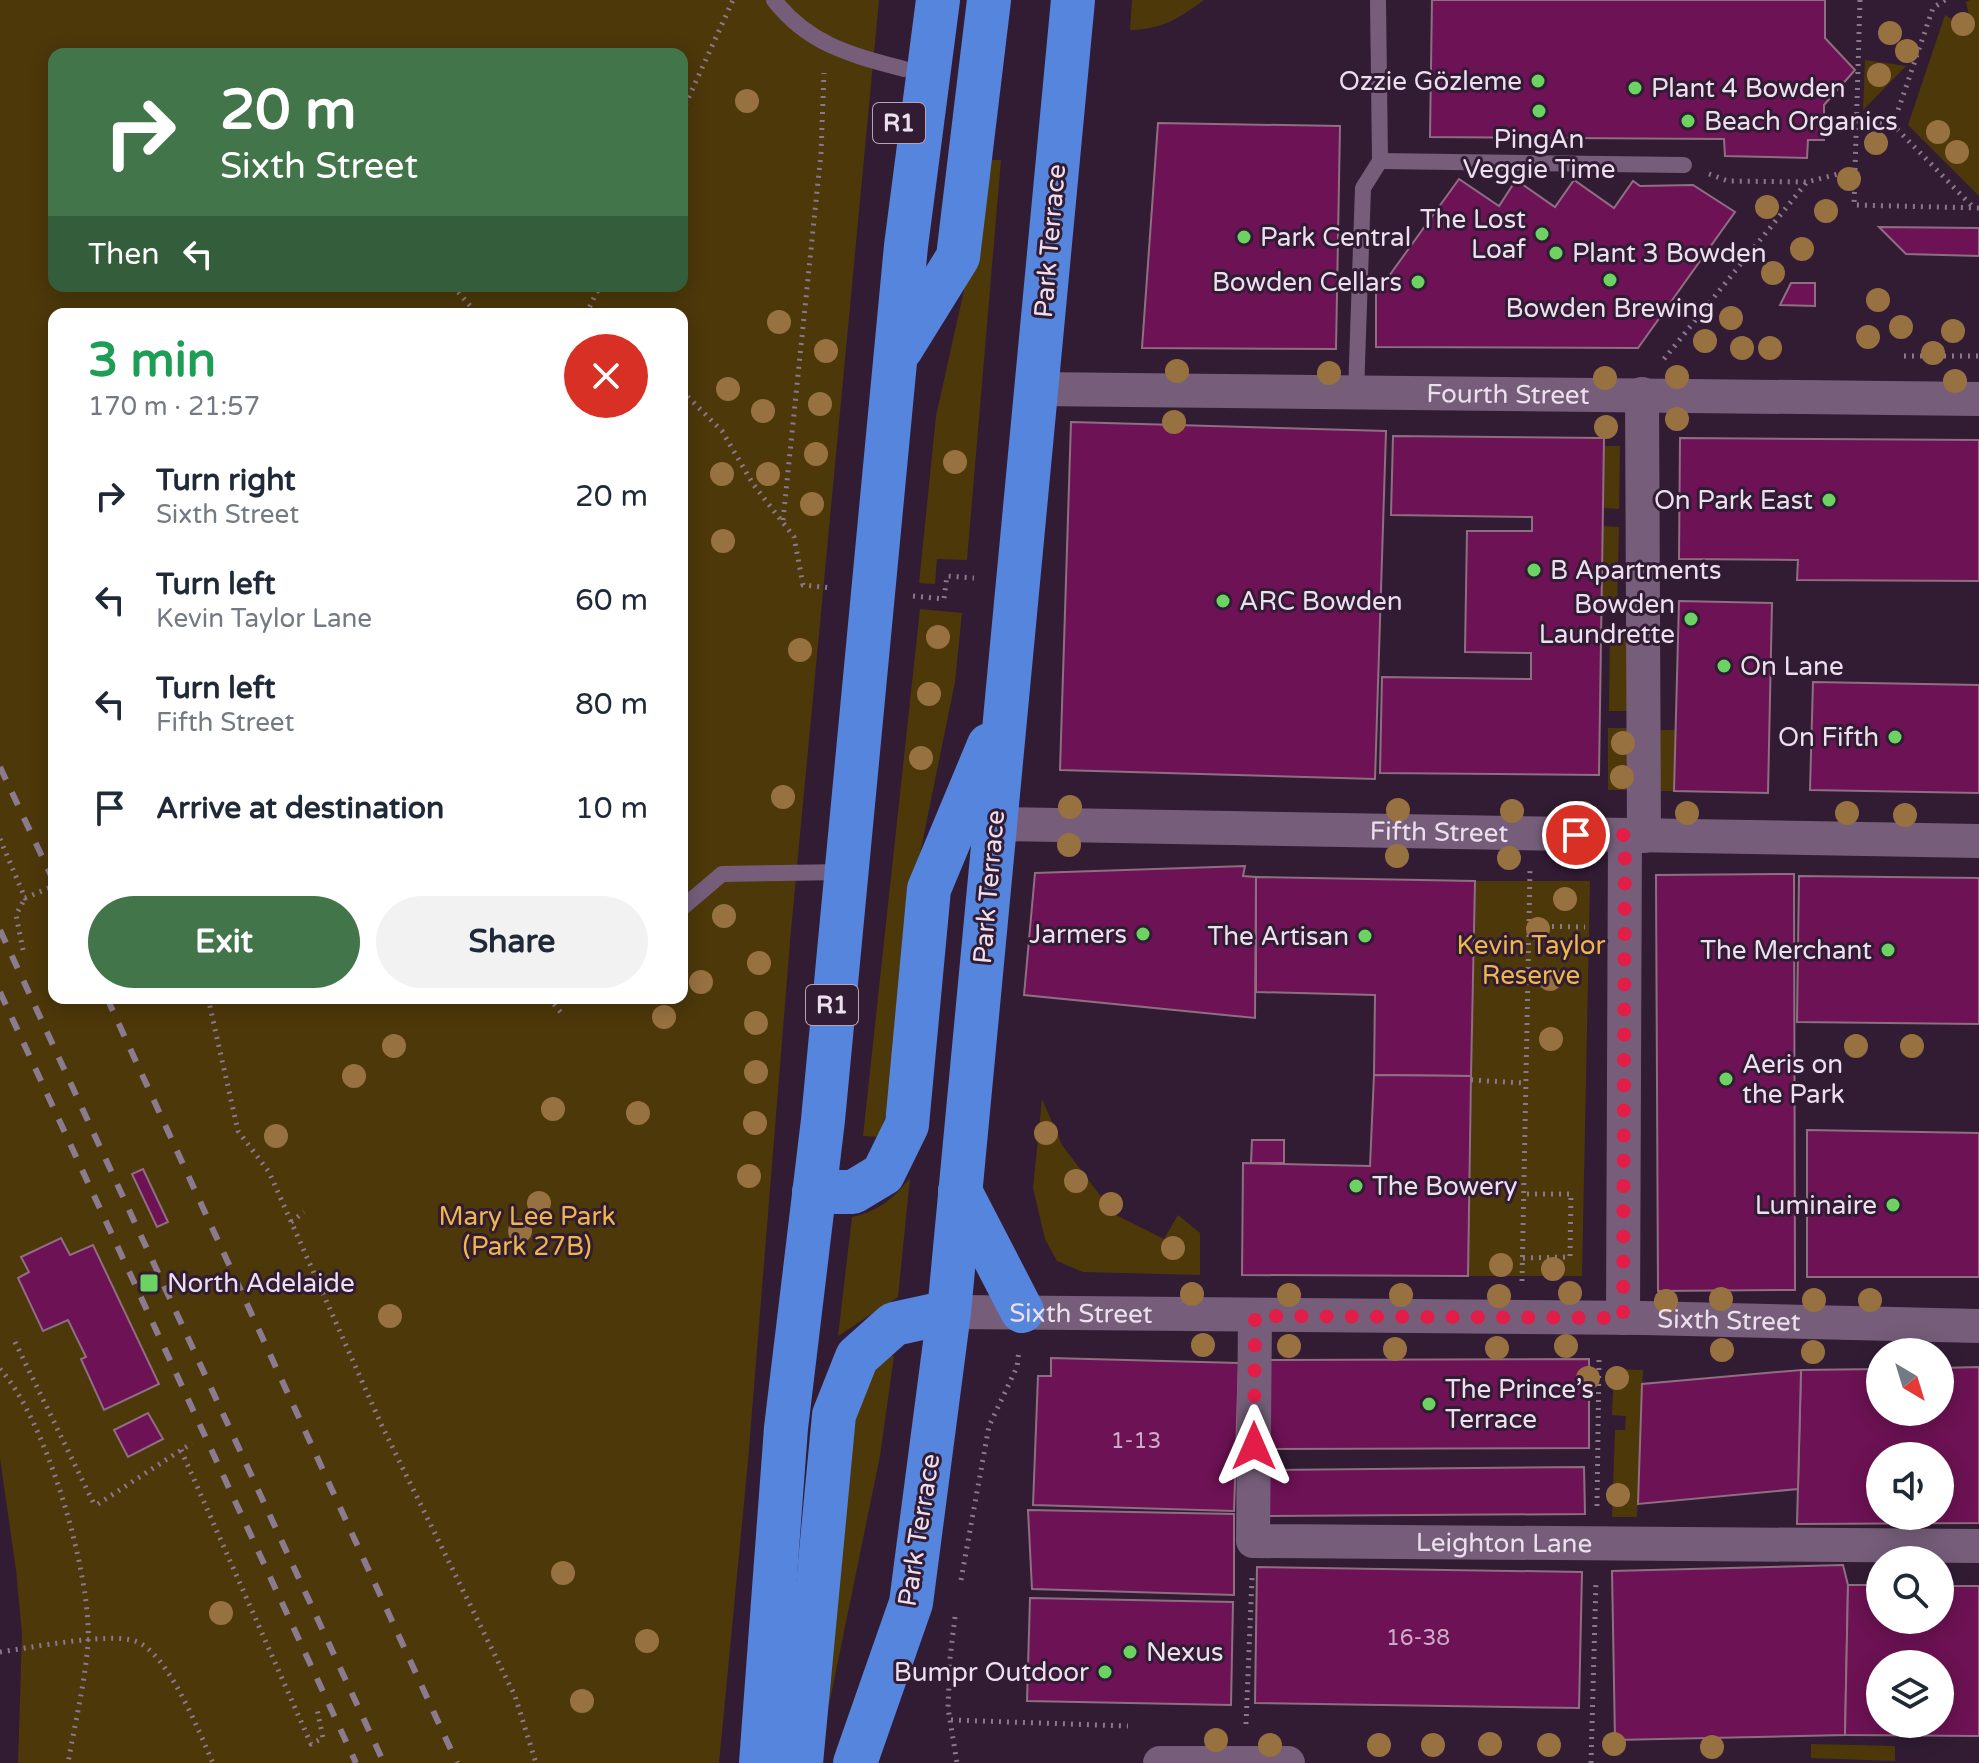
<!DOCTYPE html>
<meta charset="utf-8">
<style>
body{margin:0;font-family:"Varela Round",sans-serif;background:#f2f2f3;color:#1f2937;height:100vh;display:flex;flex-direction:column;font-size:30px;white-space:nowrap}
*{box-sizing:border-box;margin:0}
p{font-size:26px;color:#747a83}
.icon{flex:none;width:44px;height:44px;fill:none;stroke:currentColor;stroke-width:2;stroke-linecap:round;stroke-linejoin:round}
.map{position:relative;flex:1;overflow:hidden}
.details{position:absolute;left:48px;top:308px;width:640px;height:696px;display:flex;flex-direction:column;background:#fff;border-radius:16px;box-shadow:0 4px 20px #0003}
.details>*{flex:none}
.banner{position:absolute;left:48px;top:48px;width:640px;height:244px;border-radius:16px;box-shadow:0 4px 20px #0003;background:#42754a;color:#fff;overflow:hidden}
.needle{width:52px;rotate:142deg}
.fabs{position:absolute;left:1866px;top:1338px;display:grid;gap:16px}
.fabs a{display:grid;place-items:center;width:88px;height:88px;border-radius:50%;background:#fff;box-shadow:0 4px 20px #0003;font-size:40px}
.pin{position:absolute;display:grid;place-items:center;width:68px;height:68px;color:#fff;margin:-34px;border:4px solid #fff;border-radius:50%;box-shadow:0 2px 8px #0007}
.me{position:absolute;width:88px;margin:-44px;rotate:0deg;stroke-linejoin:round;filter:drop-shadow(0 0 6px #0008)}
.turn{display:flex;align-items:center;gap:28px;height:168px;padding:0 40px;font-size:36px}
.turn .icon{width:104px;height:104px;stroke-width:2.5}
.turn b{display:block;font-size:56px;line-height:68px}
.then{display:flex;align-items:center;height:76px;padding:0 40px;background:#0003;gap:16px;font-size:30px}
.round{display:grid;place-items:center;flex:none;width:84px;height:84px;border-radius:42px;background:#f2f2f3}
.overview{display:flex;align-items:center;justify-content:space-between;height:136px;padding:0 40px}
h1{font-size:48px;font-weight:800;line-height:60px;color:#1e9e55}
.cta{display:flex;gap:16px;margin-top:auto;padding:16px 40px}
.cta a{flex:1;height:92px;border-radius:48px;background:#42754a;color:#fff;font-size:32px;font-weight:800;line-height:92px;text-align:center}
.cta a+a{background:#f2f2f3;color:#1f2937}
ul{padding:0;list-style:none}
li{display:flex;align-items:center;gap:24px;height:104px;padding:0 40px}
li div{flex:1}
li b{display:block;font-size:30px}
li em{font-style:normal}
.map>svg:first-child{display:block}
</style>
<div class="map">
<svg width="1979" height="1763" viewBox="0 0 1979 1763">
<rect width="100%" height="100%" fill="#311c34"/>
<g fill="#4d380a" fill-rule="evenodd">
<path d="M0,0H879L791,930L748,1461L719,1763H18L22,1634L16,1570L0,1458ZM54,54H682V286H54ZM54,314H682V998H54Z"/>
<path d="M1132,0H1204C1178,19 1163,29 1130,30Z"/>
<path d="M1970,0H1979V196L1908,125L1945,15L1973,33L1966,2Z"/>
<path d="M1865,60L1906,66L1863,110Z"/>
<path d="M980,160H1001L967,560L937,559L935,584L919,583L936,416L968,272Z"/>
<path d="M1604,446H1620L1619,509L1603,508Z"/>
<path d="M1603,526L1619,527L1617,608H1602Z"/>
<path d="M920,609L962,613L955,682L911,898L889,1105L879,1137L863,1136Z"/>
<path d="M1610,628L1630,629L1629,711H1609Z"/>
<rect x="1608" y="728" width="21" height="62"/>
<path d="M1657,730H1676L1674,791H1656Z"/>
<path d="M1475,881H1590L1582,1276H1468Z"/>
<path d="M1042,1099L1062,1145L1114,1214L1164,1239L1178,1215L1200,1233V1275L1083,1272L1057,1261L1045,1239L1033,1188Z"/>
<path d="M910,1178L898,1297L838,1336L852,1217C881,1210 891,1200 910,1178Z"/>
<path d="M876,1355L894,1356L880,1456L829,1705L818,1703L849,1403Z"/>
<path d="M1614,1369L1643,1370L1637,1517H1612L1615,1430H1625L1626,1416L1612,1415Z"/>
<path d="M1811,1744L1895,1746V1761L1811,1758Z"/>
</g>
<g fill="#6d1254" stroke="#8f6e82" stroke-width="2" fill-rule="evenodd">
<path d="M1432,0H1825V38L1855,70L1824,105V140H1808L1807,158L1725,156L1724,139L1430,137Z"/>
<path d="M1158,123L1340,126L1336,349L1142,348Z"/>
<path d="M1459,179L1499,206L1516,180L1555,207L1574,180L1614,208L1633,181L1640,186L1693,185L1735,212L1638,348L1376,347V294Z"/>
<path d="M1879,227L1979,228V256L1906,254Z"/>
<path d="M1791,283H1815V306L1780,305Z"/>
<path d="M1071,422L1386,431L1375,779L1060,770Z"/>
<path d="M1393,436L1604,438L1599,775L1380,773L1382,677L1531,679V653L1465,652L1467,531H1532V517L1391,515Z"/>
<path d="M1680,438L1979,440V581L1797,580L1798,560L1679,559Z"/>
<path d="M1679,601L1772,603L1768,793L1674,791Z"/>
<path d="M1813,682L1979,685V793L1810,790Z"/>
<path d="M1245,866L1243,876L1256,877L1255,1018L1024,995L1035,873Z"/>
<path d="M1794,874L1795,1290L1658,1291L1656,875Z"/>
<path d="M1799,876L1979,878V1024L1797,1022Z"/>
<path d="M1256,877L1475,881L1471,1076L1374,1075L1375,995L1256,992Z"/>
<path d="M1374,1075L1471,1076L1468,1276L1242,1275L1243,1163L1370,1166Z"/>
<path d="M1807,1130L1979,1133V1277H1807Z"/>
<path d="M1252,1140H1284V1163H1251Z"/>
<path d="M143,1169L168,1222L157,1227L132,1174Z"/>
<path d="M61,1238L70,1255L93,1245L159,1384L104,1410L81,1359L86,1357L68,1320L43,1331L18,1278L29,1272L21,1257Z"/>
<path d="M1051,1358L1239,1363L1234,1511L1033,1505L1038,1376H1051Z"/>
<path d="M1589,1359V1448L1268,1449V1360Z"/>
<path d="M1979,1367V1523L1797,1524L1801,1370L1880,1369V1412H1940V1368ZM1880,1456H1940V1516H1880Z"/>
<path d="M1801,1370L1798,1489L1638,1504L1642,1384Z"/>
<path d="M148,1413L163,1439L128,1457L114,1430Z"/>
<path d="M1584,1467L1585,1514L1269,1516V1470Z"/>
<path d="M1028,1510L1234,1514V1595L1032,1589Z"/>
<path d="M1843,1565L1848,1585L1845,1735L1615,1740L1612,1571Z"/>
<path d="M1257,1567L1582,1572L1579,1708L1255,1703Z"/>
<path d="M1848,1585H1880V1620H1940V1586H1979V1736L1845,1735ZM1880,1664H1940V1724H1880Z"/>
<path d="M1030,1598L1233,1602L1231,1705L1027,1701Z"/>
</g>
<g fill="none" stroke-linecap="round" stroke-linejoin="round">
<g stroke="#8a788c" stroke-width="5" stroke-dasharray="2 6" stroke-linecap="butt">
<path d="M1860,0L1854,205L1979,208"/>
<path d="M1945,0L1933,8L1893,125L1973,207"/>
<path d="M682,112L733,0"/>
<path d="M1856,121L1893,125"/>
<path d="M1709,174L1728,181L1806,182"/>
<path d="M453,286L477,314"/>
<path d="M586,314L600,286"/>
<path d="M1904,356H1979"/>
<path d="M1664,359L1807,182L1853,170"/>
<path d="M682,391L722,431L753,484L794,537L803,585L832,588"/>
<path d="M783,520L821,153L824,73"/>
<path d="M913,596L944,599L947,576L974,578"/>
<path d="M0,839L25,898L54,886"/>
<path d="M1528,926L1585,927"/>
<path d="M23,950L16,915L25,898"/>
<path d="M208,998L238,1131L269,1172L381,1424L515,1696L536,1763"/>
<path d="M549,998L562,1014"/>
<path d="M1471,1080L1524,1083"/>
<path d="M291,1222L304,1212"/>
<path d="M1523,1258L1570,1257L1571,1194H1523"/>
<path d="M1522,1281L1530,871"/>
<path d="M15,1342L94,1504"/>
<path d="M0,1369C46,1419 92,1575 88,1643C85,1683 75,1723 68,1763"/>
<path d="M181,1450L311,1744L323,1738L317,1709"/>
<path d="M98,1504L192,1443"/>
<path d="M1597,1506L1599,1356"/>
<path d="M961,1580L989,1426L1017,1367L1019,1350"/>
<path d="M955,1617L950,1658L948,1708L957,1763"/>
<path d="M0,1652C29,1648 110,1632 135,1641C168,1652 199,1732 213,1763"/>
<path d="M951,1720L1128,1726"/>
<path d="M1246,1724L1252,1578"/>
<path d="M1591,1763L1596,1580"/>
</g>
<g stroke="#765e7a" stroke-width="16">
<path d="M774,0C809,45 852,55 904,69"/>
<path d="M1380,161L1684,165"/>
<path d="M1356,393L1363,188L1380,161L1378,0"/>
<path d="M682,908L722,874L845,872"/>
</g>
<g stroke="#765e7a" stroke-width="34">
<path id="s1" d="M1036,389L1979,399"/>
<path d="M1642,394L1644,836"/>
<path id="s2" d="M995,824L1979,841"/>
<path id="s3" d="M949,1312L1644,1318L1979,1326"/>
<path id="s4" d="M1255,1316L1253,1541L1979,1546"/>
<path d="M1623,1318L1625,835"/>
<path d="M1160,1763H1288"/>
</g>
<g stroke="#5685de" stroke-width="44">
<path d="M901,349L958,257L989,0"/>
<path d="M960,1191L1022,1311"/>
<path d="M814,1192H853L883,1174L907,1125L929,889L989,745"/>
<path d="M761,1763L786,1428L823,1120L906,246L938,0"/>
<path d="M801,1763L834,1415L857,1357L894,1324L949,1312"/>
<path d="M855,1763L911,1603L949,1312L1073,0"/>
</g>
<g stroke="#8c7b8e" stroke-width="6" stroke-dasharray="14 14" stroke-linecap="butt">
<path d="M0,767L54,882"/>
<path d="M0,930L384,1763"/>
<path d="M0,992L356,1763"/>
<path d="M107,998L457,1763"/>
</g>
</g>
<g fill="#987140">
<circle cx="1963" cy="24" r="12"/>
<circle cx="1890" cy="33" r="12"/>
<circle cx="1907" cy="51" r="12"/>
<circle cx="1879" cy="75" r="12"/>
<circle cx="747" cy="101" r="12"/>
<circle cx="1938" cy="132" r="12"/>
<circle cx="1876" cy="143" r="12"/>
<circle cx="1957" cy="152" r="12"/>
<circle cx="1849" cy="179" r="12"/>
<circle cx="1767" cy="207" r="12"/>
<circle cx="1826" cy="211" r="12"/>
<circle cx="1802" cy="249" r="12"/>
<circle cx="1773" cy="273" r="12"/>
<circle cx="1878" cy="300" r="12"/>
<circle cx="1731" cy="318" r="12"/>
<circle cx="779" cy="322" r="12"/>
<circle cx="1901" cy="327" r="12"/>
<circle cx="1953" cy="331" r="12"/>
<circle cx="1868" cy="337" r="12"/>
<circle cx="1705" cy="341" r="12"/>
<circle cx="1742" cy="348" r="12"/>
<circle cx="1770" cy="348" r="12"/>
<circle cx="826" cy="351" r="12"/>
<circle cx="1933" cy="353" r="12"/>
<circle cx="1177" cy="371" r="12"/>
<circle cx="1329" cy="373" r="12"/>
<circle cx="1677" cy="377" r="12"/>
<circle cx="1605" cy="378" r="12"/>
<circle cx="1955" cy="381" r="12"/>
<circle cx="728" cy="389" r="12"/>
<circle cx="820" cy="404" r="12"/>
<circle cx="763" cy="411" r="12"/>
<circle cx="1677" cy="419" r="12"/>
<circle cx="1174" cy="422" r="12"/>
<circle cx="1606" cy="427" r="12"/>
<circle cx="816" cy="454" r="12"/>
<circle cx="955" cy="462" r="12"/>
<circle cx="722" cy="474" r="12"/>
<circle cx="768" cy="474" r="12"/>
<circle cx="812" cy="504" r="12"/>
<circle cx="723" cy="541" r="12"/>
<circle cx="938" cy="637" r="12"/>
<circle cx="800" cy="650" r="12"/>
<circle cx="929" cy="694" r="12"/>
<circle cx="1623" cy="743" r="12"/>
<circle cx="921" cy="758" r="12"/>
<circle cx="1622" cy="777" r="12"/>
<circle cx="783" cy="797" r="12"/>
<circle cx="1070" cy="807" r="12"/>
<circle cx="1398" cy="810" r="12"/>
<circle cx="1512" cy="811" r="12"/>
<circle cx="1583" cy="813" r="12"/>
<circle cx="1687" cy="813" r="12"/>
<circle cx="1847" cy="813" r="12"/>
<circle cx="1905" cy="815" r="12"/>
<circle cx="1069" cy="845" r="12"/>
<circle cx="1397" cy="856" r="12"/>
<circle cx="1509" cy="858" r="12"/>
<circle cx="1565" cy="899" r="12"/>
<circle cx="724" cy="916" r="12"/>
<circle cx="1538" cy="929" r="12"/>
<circle cx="759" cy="963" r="12"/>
<circle cx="1550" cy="979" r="12"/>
<circle cx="701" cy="982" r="12"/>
<circle cx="664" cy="1017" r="12"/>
<circle cx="756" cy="1023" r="12"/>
<circle cx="1551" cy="1039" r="12"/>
<circle cx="394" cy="1046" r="12"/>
<circle cx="1856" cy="1046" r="12"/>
<circle cx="1912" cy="1046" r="12"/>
<circle cx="756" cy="1072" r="12"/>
<circle cx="354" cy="1076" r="12"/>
<circle cx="553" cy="1109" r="12"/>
<circle cx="638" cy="1113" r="12"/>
<circle cx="755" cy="1123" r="12"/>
<circle cx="1046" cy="1133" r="12"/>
<circle cx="276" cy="1136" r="12"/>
<circle cx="749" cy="1176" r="12"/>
<circle cx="1076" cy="1181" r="12"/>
<circle cx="539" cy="1203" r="12"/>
<circle cx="1111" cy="1204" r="12"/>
<circle cx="520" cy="1231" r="12"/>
<circle cx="1173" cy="1248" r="12"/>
<circle cx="1501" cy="1265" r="12"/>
<circle cx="1553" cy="1269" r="12"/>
<circle cx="1570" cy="1293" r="12"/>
<circle cx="1192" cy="1294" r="12"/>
<circle cx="1289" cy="1295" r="12"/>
<circle cx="1401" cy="1295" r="12"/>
<circle cx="1499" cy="1296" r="12"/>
<circle cx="1721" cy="1299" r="12"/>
<circle cx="1814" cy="1300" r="12"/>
<circle cx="1870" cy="1300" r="12"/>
<circle cx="1666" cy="1301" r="12"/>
<circle cx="390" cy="1316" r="12"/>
<circle cx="1203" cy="1345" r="12"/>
<circle cx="1289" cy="1346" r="12"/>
<circle cx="1566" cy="1346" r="12"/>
<circle cx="1497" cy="1348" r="12"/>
<circle cx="1395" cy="1349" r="12"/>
<circle cx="1722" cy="1350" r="12"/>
<circle cx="1813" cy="1352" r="12"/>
<circle cx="1588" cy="1378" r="12"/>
<circle cx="1617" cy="1378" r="12"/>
<circle cx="1618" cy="1495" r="12"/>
<circle cx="563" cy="1573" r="12"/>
<circle cx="221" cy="1613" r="12"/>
<circle cx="647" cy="1641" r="12"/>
<circle cx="582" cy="1701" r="12"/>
<circle cx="1216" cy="1740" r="12"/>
<circle cx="1490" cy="1744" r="12"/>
<circle cx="1614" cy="1744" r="12"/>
<circle cx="1270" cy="1745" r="12"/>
<circle cx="1379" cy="1745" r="12"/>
<circle cx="1433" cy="1745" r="12"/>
<circle cx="1549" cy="1745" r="12"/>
<circle cx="1712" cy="1747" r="12"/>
</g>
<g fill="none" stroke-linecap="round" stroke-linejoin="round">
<path stroke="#e11d48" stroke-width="14" stroke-dasharray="0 25.2" d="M1254,1446L1255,1316L1623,1318L1625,835H1576"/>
</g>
<g fill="#6cd362" stroke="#311c34" stroke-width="3">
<circle cx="1538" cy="81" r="8"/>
<circle cx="1635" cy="88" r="8"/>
<circle cx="1539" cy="111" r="8"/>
<circle cx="1688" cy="121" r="8"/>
<circle cx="1542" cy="234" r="8"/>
<circle cx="1244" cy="237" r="8"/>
<circle cx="1556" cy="253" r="8"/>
<circle cx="1610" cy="280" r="8"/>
<circle cx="1418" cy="282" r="8"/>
<circle cx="1829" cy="500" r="8"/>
<circle cx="1534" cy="570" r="8"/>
<circle cx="1223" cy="601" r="8"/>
<circle cx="1691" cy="619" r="8"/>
<circle cx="1724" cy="666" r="8"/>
<circle cx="1895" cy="737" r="8"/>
<circle cx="1143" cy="934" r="8"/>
<circle cx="1365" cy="936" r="8"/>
<circle cx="1888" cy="950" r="8"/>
<circle cx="1726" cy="1079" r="8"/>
<circle cx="1356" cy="1186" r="8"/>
<circle cx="1893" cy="1205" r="8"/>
<rect x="139" y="1273" width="20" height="20" rx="4"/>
<circle cx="1429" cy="1404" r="8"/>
<circle cx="1130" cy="1652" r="8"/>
<circle cx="1105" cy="1672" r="8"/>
</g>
<g text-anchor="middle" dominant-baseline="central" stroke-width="6" stroke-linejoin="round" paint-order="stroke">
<g font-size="22" fill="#ccacc8">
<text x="1136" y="1441">1-13</text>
<text x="1418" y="1638">16-38</text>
</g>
<g fill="#311c34" stroke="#b4a4b6" stroke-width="2">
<rect x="873" y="103" width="52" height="40" rx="6"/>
<rect x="806" y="985" width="52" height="40" rx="6"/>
</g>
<g font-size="24" font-weight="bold" fill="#ecdfee">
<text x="899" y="123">R1</text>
<text x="832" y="1005">R1</text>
</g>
<g font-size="26" fill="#ecdfee" stroke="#311c34" text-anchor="start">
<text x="1522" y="81" text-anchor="end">Ozzie Gözleme</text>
<text x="1651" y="88">Plant 4 Bowden</text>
<text x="1704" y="121">Beach Organics</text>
<text x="1539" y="139" text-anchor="middle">PingAn<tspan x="1539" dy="30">Veggie Time</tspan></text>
<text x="1526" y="219" text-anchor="end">The Lost<tspan x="1526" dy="30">Loaf</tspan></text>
<text x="1260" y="237">Park Central</text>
<text x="1572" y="253">Plant 3 Bowden</text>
<text x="1402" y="282" text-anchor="end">Bowden Cellars</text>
<text x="1610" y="308" text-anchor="middle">Bowden Brewing</text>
<text x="1813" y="500" text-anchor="end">On Park East</text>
<text x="1550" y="570">B Apartments</text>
<text x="1239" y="601">ARC Bowden</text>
<text x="1675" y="604" text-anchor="end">Bowden<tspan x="1675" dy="30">Laundrette</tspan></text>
<text x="1740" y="666">On Lane</text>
<text x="1879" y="737" text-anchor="end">On Fifth</text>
<text x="1127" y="934" text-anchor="end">Jarmers</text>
<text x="1349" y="936" text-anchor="end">The Artisan</text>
<text x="1872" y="950" text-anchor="end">The Merchant</text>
<text x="1742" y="1064">Aeris on<tspan x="1742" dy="30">the Park</tspan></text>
<text x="1372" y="1186">The Bowery</text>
<text x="1877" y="1205" text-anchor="end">Luminaire</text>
<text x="167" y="1283">North Adelaide</text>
<text x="1445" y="1389">The Prince’s<tspan x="1445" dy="30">Terrace</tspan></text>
<text x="1146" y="1652">Nexus</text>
<text x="1089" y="1672" text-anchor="end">Bumpr Outdoor</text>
</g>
<g font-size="26" fill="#ecdfee" stroke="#311c34">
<text transform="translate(1050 241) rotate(-85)">Park Terrace</text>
<text stroke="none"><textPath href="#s1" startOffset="472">Fourth Street</textPath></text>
<text stroke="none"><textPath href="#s2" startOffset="444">Fifth Street</textPath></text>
<text transform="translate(989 887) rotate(-85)">Park Terrace</text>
<text stroke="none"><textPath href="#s3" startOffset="132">Sixth Street</textPath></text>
<text stroke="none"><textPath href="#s3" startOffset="780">Sixth Street</textPath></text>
<text transform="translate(919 1530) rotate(-81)">Park Terrace</text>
<text stroke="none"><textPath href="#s4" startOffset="476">Leighton Lane</textPath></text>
</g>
<g font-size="26" fill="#edb74a" stroke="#311c34">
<text x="1531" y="945">Kevin Taylor<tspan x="1531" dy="30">Reserve</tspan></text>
<text x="527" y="1216">Mary Lee Park<tspan x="527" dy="30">(Park 27B)</tspan></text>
</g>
</g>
</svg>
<div class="fabs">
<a><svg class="needle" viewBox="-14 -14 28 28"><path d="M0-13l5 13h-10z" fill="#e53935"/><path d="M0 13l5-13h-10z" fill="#747a83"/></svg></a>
<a><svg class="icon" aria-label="sound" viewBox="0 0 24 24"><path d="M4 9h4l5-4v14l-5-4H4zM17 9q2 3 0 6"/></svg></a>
<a><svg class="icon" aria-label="search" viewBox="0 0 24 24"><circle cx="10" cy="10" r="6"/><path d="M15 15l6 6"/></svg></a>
<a><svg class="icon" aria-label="layers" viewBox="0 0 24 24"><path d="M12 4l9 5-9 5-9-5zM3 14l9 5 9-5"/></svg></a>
</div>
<div class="pin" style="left:1576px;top:835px;background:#d93025"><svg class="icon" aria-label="arrive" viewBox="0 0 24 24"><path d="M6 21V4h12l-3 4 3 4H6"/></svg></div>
<svg class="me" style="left:1254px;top:1446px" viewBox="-20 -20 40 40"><path d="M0-17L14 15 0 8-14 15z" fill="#e11d48" stroke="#fff" stroke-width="4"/></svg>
<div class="banner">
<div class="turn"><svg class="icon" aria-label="right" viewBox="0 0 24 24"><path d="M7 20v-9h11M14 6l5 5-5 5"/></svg><div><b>20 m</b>Sixth Street</div></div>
<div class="then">Then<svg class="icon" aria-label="left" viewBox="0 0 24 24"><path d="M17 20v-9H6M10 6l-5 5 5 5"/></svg></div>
</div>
<section class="details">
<div class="overview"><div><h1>3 min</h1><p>170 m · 21:57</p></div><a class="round" style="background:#d93025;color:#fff"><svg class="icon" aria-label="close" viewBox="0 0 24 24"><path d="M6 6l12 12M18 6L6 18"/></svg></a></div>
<ul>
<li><svg class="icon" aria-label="right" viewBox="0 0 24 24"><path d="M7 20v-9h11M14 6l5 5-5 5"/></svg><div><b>Turn right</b><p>Sixth Street</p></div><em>20 m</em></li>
<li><svg class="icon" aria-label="left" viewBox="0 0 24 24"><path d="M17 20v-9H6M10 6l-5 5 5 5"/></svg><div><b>Turn left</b><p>Kevin Taylor Lane</p></div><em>60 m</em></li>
<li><svg class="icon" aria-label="left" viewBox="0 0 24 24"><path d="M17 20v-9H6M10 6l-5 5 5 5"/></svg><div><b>Turn left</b><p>Fifth Street</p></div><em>80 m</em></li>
<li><svg class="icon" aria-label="arrive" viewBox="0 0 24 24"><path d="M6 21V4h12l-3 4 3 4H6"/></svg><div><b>Arrive at destination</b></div><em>10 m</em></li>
</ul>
<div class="cta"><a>Exit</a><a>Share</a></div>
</section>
</div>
